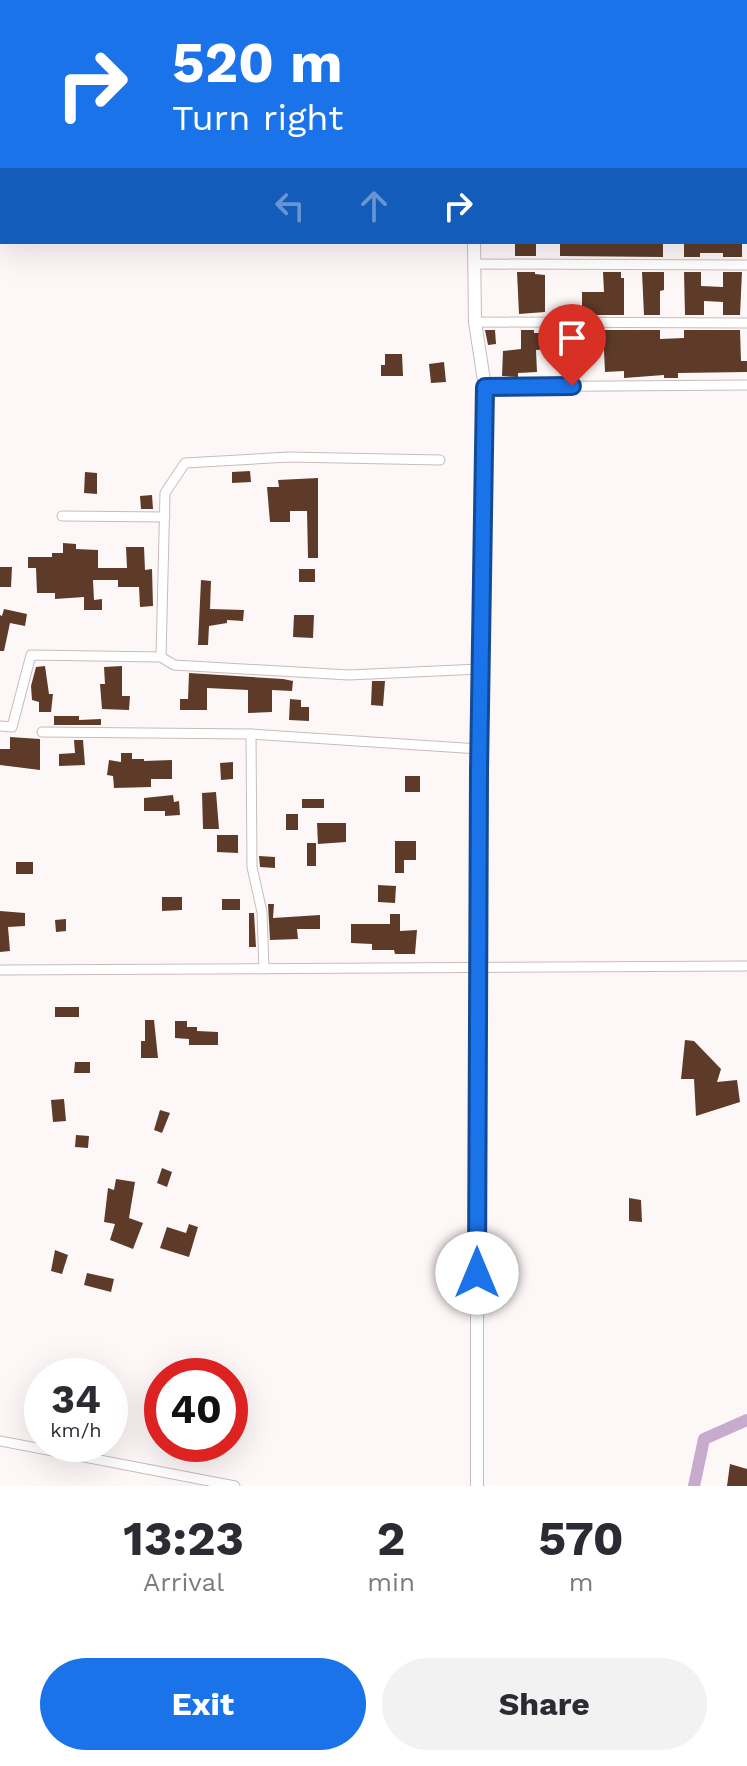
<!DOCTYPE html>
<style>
body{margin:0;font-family:"Work Sans",sans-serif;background:#f2f2f3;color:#2b2b33;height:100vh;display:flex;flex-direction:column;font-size:30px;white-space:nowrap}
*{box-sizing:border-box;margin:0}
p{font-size:26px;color:#7c7c81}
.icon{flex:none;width:44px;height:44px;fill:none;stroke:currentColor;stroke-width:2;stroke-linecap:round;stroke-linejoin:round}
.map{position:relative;height:1486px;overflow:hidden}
.details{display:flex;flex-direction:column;background:#fff;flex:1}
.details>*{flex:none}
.top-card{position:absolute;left:0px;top:0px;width:748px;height:244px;box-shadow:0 8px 32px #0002;background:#1a73e8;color:#fff;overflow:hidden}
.speed{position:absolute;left:24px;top:1358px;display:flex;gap:16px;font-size:40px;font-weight:700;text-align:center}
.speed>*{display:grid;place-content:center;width:104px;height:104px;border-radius:50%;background:#fff;box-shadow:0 8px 32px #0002;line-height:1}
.speed small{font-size:20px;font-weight:400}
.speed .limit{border:12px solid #d22;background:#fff;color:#111}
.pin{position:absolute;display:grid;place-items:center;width:68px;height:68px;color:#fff;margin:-82px -34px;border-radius:50% 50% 50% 0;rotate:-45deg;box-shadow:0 0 8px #0007}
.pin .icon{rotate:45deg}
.me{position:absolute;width:88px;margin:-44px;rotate:0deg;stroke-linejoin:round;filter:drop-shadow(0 0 6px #0008)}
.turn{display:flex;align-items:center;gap:28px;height:168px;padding:0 40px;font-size:36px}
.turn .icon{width:104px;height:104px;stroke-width:2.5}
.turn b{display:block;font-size:56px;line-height:68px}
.lanes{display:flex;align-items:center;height:76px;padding:0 40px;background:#0003;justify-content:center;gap:40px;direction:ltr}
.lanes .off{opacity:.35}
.eta{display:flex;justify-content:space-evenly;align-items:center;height:136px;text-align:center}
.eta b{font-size:48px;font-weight:700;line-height:56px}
.action{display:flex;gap:16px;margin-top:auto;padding:16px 40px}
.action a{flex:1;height:92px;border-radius:48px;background:#1a73e8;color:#fff;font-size:32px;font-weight:700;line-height:92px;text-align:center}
.action a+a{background:#f2f2f3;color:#2b2b33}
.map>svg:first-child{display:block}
</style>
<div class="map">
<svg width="747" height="1486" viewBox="0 0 747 1486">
<rect width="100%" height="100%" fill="#fef7f7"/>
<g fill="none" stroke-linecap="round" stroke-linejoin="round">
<path stroke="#c7abcd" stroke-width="12" d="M694,1486L704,1439L747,1420"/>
</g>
<g fill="#5d3b28">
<rect x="515" y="242" width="21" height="14"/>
<path d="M560,242H654L663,244V257L560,256Z"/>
<path d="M684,242H742V257H723V253H700V257H684Z"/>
<path d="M517,272H535V274L545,275V312L519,314Z"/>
<path d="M603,272H621V278H624V315H582V292H604Z"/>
<path d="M642,272H664V290L660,291V315H644Z"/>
<path d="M684,272H701V286L723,287V272H742L740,315H723V302L704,301V315H685Z"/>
<path d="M485,330H495L496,344L488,345Z"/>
<path d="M521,330H534V333H546L548,349L536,350L537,372L518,373V377L502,376L503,351L521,349Z"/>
<path d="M563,330H580V335H583L582,365H572V349H563Z"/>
<path d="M603,330H660V339L684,338V330H740L741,361H747V372L678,373V378H664V375L624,378V371L605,372Z"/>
<path d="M385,354H402L403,376H381V365H385Z"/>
<path d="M444,362L446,382L431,383L429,364Z"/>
<path d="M250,471L251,482L232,483V472Z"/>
<path d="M85,472L97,473V494L84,493Z"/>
<path d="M318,478V558H308L307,511H290V522H270L267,487H279L278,480Z"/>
<path d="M152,495L153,509H141L140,496Z"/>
<path d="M63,543L76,544V549L98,550V568H127L126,547H144L145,570L152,569L153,606L140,607L139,587H118V580H93L94,600L102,599V610H84V597L55,599V593H37L36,568H28V557H52V553H63Z"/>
<path d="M0,567H12L11,587H0Z"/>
<rect x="299" y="569" width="16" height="13"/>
<path d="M201,580L211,581L210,609L244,610L243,621L227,620V623L209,626L208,645H198Z"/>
<path d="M4,609L27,614L25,626L10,623L4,651H0V615L2,616Z"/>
<path d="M294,615H314L313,638L293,637Z"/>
<path d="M45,666L49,694H53L51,712H39V702L32,700L31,686L36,667Z"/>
<path d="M122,666V696H130L129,710L102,709L100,684H105L104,667Z"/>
<path d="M189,673L283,679L293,681L292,691L272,690V712L248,713V690L207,688V710H180V699H188Z"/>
<path d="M372,681H385L383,706L371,705Z"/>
<path d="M290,699L301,700V707H309V721L289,720Z"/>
<path d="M54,716H79V720L101,719V725H54Z"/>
<path d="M10,737L40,739V770L0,765V749H10Z"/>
<path d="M74,740H83L85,765L59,766V754L75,753Z"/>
<path d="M121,753H132V759H144V761L172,760V779H151V787L114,788L113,776L107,775L109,760L121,762Z"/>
<path d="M233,762V779L221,780L220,763Z"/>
<rect x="405" y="776" width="15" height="16"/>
<path d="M216,792L219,829H203L202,793Z"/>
<path d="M173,795L174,802L179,801L180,815L165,816V811H144V798Z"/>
<rect x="302" y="799" width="22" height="9"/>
<rect x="286" y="814" width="12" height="16"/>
<path d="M317,823H346V842L318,844Z"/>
<path d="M217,835H238V853L217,852Z"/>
<path d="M395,841H416V860H404V873H395Z"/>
<rect x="307" y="843" width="9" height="23"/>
<path d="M259,856L275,857V868L260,867Z"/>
<rect x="16" y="862" width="17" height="12"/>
<path d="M378,885L396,886L395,903L378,902Z"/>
<path d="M162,897H182V910L162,911Z"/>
<rect x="222" y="899" width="18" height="11"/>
<path d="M268,904H274L273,918L320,915V929H297L298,939L270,940Z"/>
<path d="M0,911L25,913V926L8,927L10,951L0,952Z"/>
<path d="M249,913H254L256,947H249Z"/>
<path d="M390,914H400V931L417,930L415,954H395L394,950H372V944L351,943V924H390Z"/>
<path d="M66,919V931L56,932L55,920Z"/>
<rect x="55" y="1007" width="24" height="10"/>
<path d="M145,1020H154L158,1058H141V1041H145Z"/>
<path d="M175,1021H187V1027H197V1031L218,1032V1045H189V1039L175,1038Z"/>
<path d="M685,1040L694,1041L721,1069L717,1082L737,1080L740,1102L696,1116L694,1079H681Z"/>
<path d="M75,1062H90V1073H74Z"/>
<path d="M64,1099L66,1121L53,1122L51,1100Z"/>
<path d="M160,1110L170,1113L162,1133L154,1130Z"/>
<path d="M76,1135L89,1136L88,1148L75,1147Z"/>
<path d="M162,1168L172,1172L167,1187L157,1183Z"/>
<path d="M116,1179L135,1182L129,1218L143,1223L133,1249L110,1240L115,1224L104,1222L108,1188L114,1190Z"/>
<path d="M629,1198L641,1200L642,1222L629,1221Z"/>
<path d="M189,1224L198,1227L189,1257L160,1248L167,1227L186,1233Z"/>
<path d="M55,1250L68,1255L62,1274L51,1271Z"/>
<path d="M87,1273L114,1279L111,1292L84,1285Z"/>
<path d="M730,1464L747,1469V1486H727Z"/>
</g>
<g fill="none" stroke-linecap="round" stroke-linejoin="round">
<defs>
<g id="street">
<path d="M161,0V2"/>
<path d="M277,0V2"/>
<path d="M566,0L574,2"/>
<path d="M746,46L747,47"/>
<path d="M746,123H747"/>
<path d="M746,202H747"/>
<path d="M474,264L747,265"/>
<path d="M475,322L747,323"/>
<path d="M485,387L747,385"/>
<path d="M62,516L165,517"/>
<path d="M161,657L165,493L185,463L289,457L440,460"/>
<path d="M0,726L12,727L31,655L161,657L174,665L349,675L480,669"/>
<path d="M42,732L251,734L479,749"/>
<path d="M251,734L252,867L262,912L264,969"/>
<path d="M0,970L747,966"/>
<path d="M0,1441L235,1486"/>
</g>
<g id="secondary">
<path d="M481,0V2"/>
<path d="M474,242L475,322L485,387L477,968V1486"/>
</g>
</defs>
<use href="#street" stroke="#cabbbb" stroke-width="11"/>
<use href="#secondary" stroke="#cabbbb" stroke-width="14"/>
<use href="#street" stroke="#fff" stroke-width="9"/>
<use href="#secondary" stroke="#fff" stroke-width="12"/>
</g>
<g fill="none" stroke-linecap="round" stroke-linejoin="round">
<defs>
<path id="route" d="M477,1273L479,771L485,387L572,386"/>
</defs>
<use href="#route" stroke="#114b97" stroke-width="20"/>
<use href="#route" stroke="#1a73e8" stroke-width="14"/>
</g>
</svg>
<div class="speed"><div>34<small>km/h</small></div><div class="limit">40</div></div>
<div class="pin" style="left:572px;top:386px;background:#d93025"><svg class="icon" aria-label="arrive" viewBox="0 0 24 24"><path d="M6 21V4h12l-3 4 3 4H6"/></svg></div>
<svg class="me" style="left:477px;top:1273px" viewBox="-20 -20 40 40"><circle r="19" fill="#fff"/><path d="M0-13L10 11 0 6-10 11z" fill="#1a73e8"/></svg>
<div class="top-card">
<div class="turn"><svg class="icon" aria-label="right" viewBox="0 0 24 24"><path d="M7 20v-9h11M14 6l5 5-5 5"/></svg><div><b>520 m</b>Turn right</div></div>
<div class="lanes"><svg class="icon off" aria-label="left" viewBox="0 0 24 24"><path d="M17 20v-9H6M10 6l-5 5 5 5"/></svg><svg class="icon off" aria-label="ahead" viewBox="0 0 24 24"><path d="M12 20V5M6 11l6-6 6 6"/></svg><svg class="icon" aria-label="right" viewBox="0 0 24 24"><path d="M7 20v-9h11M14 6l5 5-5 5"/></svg></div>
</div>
</div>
<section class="details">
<div class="eta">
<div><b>13:23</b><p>Arrival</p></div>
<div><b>2</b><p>min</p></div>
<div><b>570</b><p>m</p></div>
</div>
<div class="action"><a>Exit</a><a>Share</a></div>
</section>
